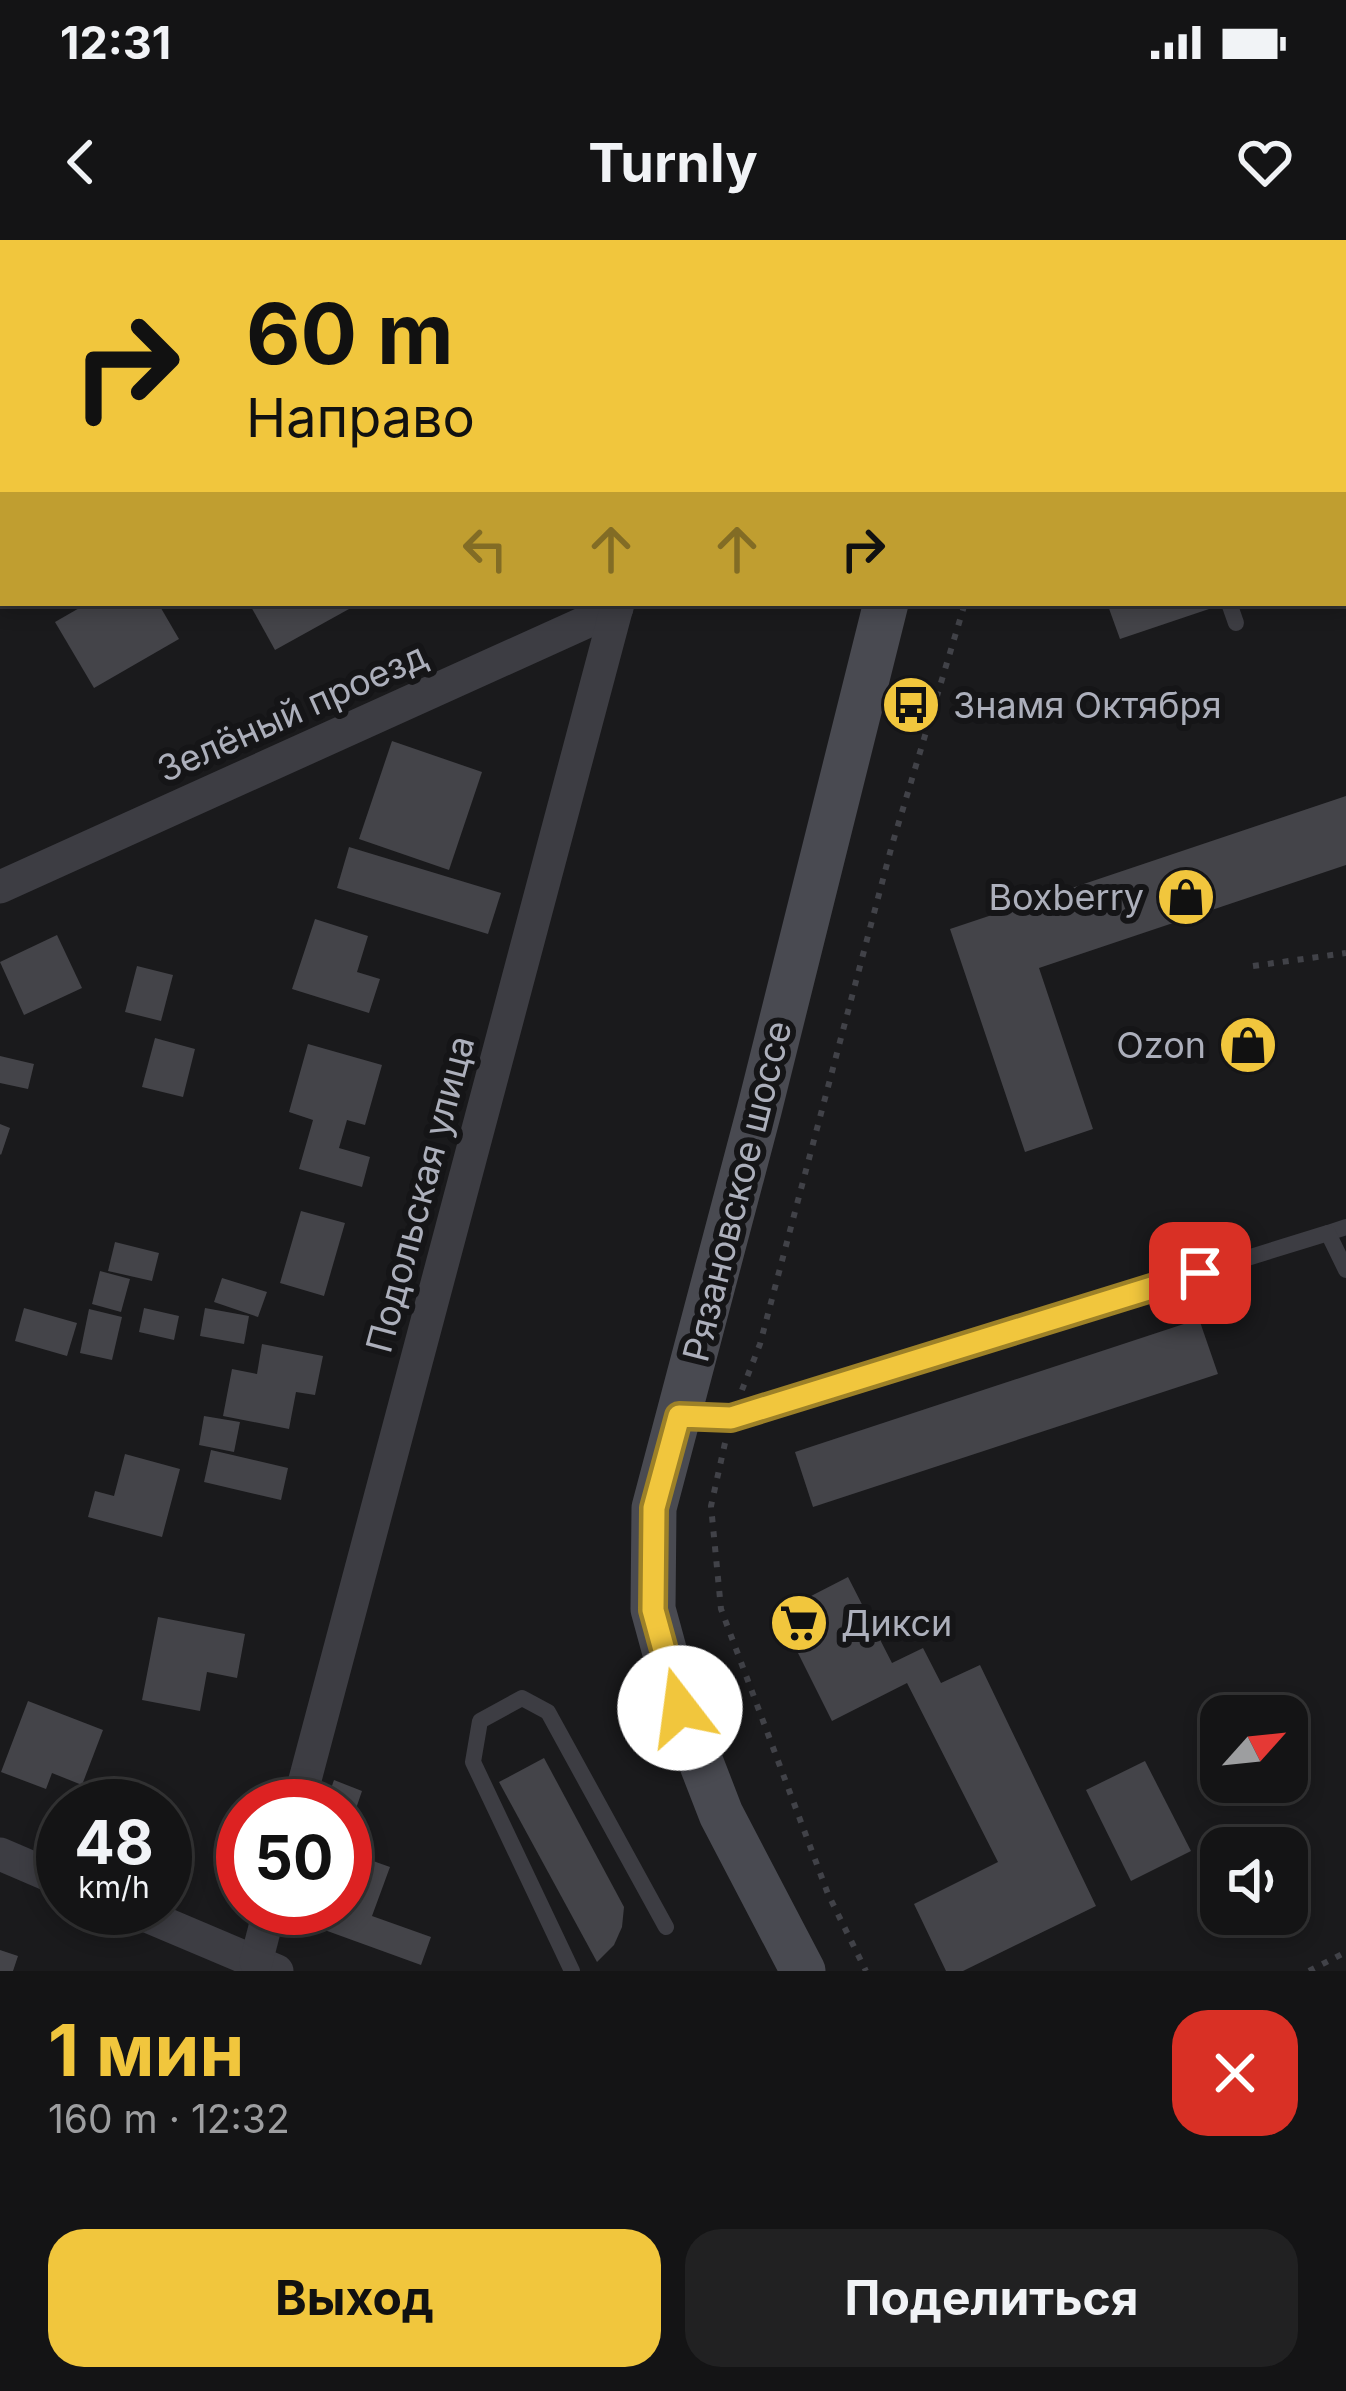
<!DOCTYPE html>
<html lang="ru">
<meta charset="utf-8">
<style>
body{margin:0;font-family:Inter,sans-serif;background:#212122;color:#f1f3f6;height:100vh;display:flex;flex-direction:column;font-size:45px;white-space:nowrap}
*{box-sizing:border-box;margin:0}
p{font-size:39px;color:#9d9ea0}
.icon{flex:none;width:66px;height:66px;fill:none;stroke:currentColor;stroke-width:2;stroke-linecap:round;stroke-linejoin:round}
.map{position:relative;height:1731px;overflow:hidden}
.details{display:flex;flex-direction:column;background:#141415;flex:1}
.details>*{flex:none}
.hud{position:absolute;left:0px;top:0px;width:1347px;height:366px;box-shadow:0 6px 18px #0003,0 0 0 3px #333334;background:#f1c63d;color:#111;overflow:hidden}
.needle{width:78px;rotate:63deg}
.controls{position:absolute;left:1200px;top:1455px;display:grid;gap:24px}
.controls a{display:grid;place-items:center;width:108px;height:108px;border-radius:24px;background:#141415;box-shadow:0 6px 18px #0003,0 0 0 3px #333334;font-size:60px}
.speed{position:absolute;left:36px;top:1539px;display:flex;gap:24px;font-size:60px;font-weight:700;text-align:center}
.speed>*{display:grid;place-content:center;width:156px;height:156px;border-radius:50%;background:#141415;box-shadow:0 6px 18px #0003,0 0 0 3px #333334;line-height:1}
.speed small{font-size:30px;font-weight:400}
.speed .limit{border:18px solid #d22;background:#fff;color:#111}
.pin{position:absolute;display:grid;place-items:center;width:102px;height:102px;color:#fff;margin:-51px;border-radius:24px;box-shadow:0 6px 18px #0006}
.me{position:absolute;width:132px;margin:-66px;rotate:345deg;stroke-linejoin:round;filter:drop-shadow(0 0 9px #0008)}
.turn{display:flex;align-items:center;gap:42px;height:252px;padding:0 48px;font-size:54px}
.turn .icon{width:156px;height:156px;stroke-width:2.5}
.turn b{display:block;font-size:84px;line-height:102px}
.lanes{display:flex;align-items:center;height:114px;padding:0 48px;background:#0003;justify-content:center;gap:60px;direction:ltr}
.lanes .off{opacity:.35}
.round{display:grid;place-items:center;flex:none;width:126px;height:126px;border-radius:36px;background:#212122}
.head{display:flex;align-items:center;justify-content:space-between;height:204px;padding:0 48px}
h1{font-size:72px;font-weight:700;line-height:90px;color:#f1c63d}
.action{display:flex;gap:24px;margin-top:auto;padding:24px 48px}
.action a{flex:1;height:138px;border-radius:36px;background:#f1c63d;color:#111;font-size:48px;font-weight:700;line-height:138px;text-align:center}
.action a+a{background:#212122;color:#f1f3f6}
.status{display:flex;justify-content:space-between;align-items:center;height:84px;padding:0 60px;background:#141415;direction:ltr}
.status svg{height:33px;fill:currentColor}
header{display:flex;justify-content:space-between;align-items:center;height:156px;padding:0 48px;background:#141415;font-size:54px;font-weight:700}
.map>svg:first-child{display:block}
</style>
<div class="status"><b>12:31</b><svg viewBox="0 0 49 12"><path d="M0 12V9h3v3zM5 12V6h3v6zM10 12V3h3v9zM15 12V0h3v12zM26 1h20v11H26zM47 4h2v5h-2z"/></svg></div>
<header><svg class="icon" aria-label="back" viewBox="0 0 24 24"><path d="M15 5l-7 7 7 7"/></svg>Turnly<svg class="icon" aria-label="heart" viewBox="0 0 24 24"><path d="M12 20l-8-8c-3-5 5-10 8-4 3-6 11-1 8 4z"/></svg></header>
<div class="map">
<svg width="1346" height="1731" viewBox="0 0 1346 1731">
<rect width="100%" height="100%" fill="#1a1a1c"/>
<g fill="#444449">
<path d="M88,363H158L179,399L94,448L55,382Z"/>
<path d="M249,363H345L349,369L275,410Z"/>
<path d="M1107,363H1207L1209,369L1120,399Z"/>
<path d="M392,501L482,532L449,630L359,599Z"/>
<path d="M1346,556V625L1039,728L1093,889L1025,912L950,689Z"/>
<path d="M349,607L501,653L488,694L337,648Z"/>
<path d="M315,679L368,696L357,732L380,739L369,773L292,749Z"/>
<path d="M57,695L82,748L24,775L0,722Z"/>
<path d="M137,726L173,735L161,781L125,772Z"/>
<path d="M155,798L195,809L183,857L142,847Z"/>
<path d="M308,804L382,825L365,885L347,880L339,908L370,917L362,947L299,929L313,880L289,872Z"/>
<path d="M0,816L34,824L28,849L0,843Z"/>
<path d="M0,884L10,888L1,915L0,914Z"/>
<path d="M301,971L345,983L324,1056L280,1043Z"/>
<path d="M115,1002L159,1013L152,1041L108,1031Z"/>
<path d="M100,1031L130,1039L121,1072L92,1064Z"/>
<path d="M222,1038L267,1052L258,1077L214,1062Z"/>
<path d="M24,1068L77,1083L67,1116L15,1101Z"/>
<path d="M144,1068L179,1076L174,1100L139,1092Z"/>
<path d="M205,1068L249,1076L244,1104L200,1096Z"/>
<path d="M89,1069L122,1077L112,1120L80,1113Z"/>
<path d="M1199,1079L1218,1134L813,1267L795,1212Z"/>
<path d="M262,1104L323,1116L315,1155L296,1152L289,1189L223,1176L232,1129L257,1134Z"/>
<path d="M204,1176L240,1182L234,1212L199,1205Z"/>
<path d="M211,1210L288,1228L281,1260L204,1242Z"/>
<path d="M125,1214L180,1229L162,1297L88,1277L95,1251L114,1256Z"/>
<path d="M848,1337L892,1423L923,1408L941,1443L980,1425L1096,1666L963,1731H946L914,1664L998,1622L907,1443L832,1481L778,1373Z"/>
<path d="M158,1377L245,1394L237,1438L207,1432L200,1471L142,1460Z"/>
<path d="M28,1461L103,1490L82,1545L52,1533L46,1549L1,1532Z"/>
<path d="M544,1518L624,1667L622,1687L614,1705L597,1722L499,1542Z"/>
<path d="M1145,1521L1191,1611L1131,1641L1086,1550Z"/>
<path d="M334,1540L362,1551L346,1598L345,1566H325Z"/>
<path d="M345,1611L390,1627L372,1676L431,1697L421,1725L286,1676L288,1668H345Z"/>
<path d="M0,1710L18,1716L13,1731H0Z"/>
</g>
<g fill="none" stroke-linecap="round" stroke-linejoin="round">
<g stroke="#414248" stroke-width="6" stroke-dasharray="6 9" stroke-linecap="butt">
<path d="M1061,3V0"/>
<path d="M1253,726L1346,713"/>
<path d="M742,1150L760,1104L892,605L965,363"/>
<path d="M725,1203L711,1266L721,1369L828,1654L866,1731"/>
<path d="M1309,1731L1346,1712"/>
</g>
<g stroke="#3d3d43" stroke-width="16">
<path d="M1229,363L1236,383"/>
<path d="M1328,993L1346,987"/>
<path d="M680,1176L731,1178L1328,993L1346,1030"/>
<path d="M572,1731L473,1522L480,1481L522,1458L548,1472L666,1687"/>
</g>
<g stroke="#3d3d43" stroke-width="33">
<path d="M720,3L721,0"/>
<path d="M0,647L617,368"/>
<path d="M298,1566L618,363"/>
<path d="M0,1614L63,1641"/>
<path d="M128,1668L277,1731"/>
<path d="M256,1722L270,1668"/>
</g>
<g stroke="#494a51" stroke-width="45">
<path d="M976,3L977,0"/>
<path d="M803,1731L721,1574L680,1468L653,1369L654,1268L759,871L886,363"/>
</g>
</g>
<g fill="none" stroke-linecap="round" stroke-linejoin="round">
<defs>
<path id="route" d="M680,1468L653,1370L654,1268L679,1176L731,1178L1200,1033"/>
</defs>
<use href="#route" stroke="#9d8128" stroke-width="30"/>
<use href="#route" stroke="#f1c63d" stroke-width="21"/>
</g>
<defs>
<symbol id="bus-disc" viewBox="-11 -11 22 22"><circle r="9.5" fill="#f1c63d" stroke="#151517"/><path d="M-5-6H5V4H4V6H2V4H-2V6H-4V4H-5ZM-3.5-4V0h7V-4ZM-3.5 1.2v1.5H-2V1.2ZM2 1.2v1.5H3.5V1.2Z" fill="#111"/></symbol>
<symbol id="shop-disc" viewBox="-11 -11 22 22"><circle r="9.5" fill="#f1c63d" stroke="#151517"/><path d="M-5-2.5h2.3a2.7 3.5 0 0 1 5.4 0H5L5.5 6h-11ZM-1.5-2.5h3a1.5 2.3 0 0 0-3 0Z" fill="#111"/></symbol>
<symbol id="supermarket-disc" viewBox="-11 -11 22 22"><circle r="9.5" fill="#f1c63d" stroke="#151517"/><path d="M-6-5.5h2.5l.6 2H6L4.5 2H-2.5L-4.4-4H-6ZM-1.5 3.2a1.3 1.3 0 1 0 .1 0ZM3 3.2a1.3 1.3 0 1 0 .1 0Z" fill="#111"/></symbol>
</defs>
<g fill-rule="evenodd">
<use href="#bus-disc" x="878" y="432" width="66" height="66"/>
<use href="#shop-disc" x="1153" y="624" width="66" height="66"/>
<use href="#shop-disc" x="1215" y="772" width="66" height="66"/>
<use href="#supermarket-disc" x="766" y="1350" width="66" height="66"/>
</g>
<g text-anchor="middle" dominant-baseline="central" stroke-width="12" stroke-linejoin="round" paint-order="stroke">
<g font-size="36" fill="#acafbb" stroke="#151517" text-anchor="start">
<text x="953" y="465">Знамя Октября</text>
<text x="1144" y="657" text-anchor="end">Boxberry</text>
<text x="1206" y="805" text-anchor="end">Ozon</text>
<text x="841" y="1383">Дикси</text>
</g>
<g font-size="36" fill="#acafbb" stroke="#151517">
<text transform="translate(292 472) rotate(-24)">Зелёный проезд</text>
<text transform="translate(737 951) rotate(-76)">Рязановское шоссе</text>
<text transform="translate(420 954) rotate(-75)">Подольская улица</text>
</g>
</g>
</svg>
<div class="controls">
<a><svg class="needle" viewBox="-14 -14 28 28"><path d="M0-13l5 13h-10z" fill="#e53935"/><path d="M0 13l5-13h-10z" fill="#9d9ea0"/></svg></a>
<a><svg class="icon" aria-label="sound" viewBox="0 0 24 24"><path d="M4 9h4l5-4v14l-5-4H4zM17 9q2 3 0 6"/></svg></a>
</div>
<div class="speed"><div>48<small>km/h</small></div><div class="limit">50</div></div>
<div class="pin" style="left:1200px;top:1033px;background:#d93025"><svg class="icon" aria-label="arrive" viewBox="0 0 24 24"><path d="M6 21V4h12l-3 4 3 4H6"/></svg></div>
<svg class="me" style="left:680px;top:1468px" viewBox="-20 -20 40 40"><circle r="19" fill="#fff"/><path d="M0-13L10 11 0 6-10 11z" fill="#f1c63d"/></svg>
<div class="hud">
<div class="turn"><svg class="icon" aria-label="right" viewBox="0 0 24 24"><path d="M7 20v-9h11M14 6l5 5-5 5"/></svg><div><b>60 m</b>Направо</div></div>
<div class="lanes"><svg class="icon off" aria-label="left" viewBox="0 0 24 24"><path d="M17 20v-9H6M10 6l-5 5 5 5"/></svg><svg class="icon off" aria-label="ahead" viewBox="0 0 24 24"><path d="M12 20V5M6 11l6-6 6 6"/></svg><svg class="icon off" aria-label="ahead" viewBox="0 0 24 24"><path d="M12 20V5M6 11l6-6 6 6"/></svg><svg class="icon" aria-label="right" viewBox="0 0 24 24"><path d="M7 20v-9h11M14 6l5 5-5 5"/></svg></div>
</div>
</div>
<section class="details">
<div class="head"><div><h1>1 мин</h1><p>160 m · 12:32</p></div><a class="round" style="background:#d93025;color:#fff"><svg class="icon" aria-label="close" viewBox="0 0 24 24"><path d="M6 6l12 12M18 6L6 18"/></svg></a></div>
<div class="action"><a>Выход</a><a>Поделиться</a></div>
</section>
